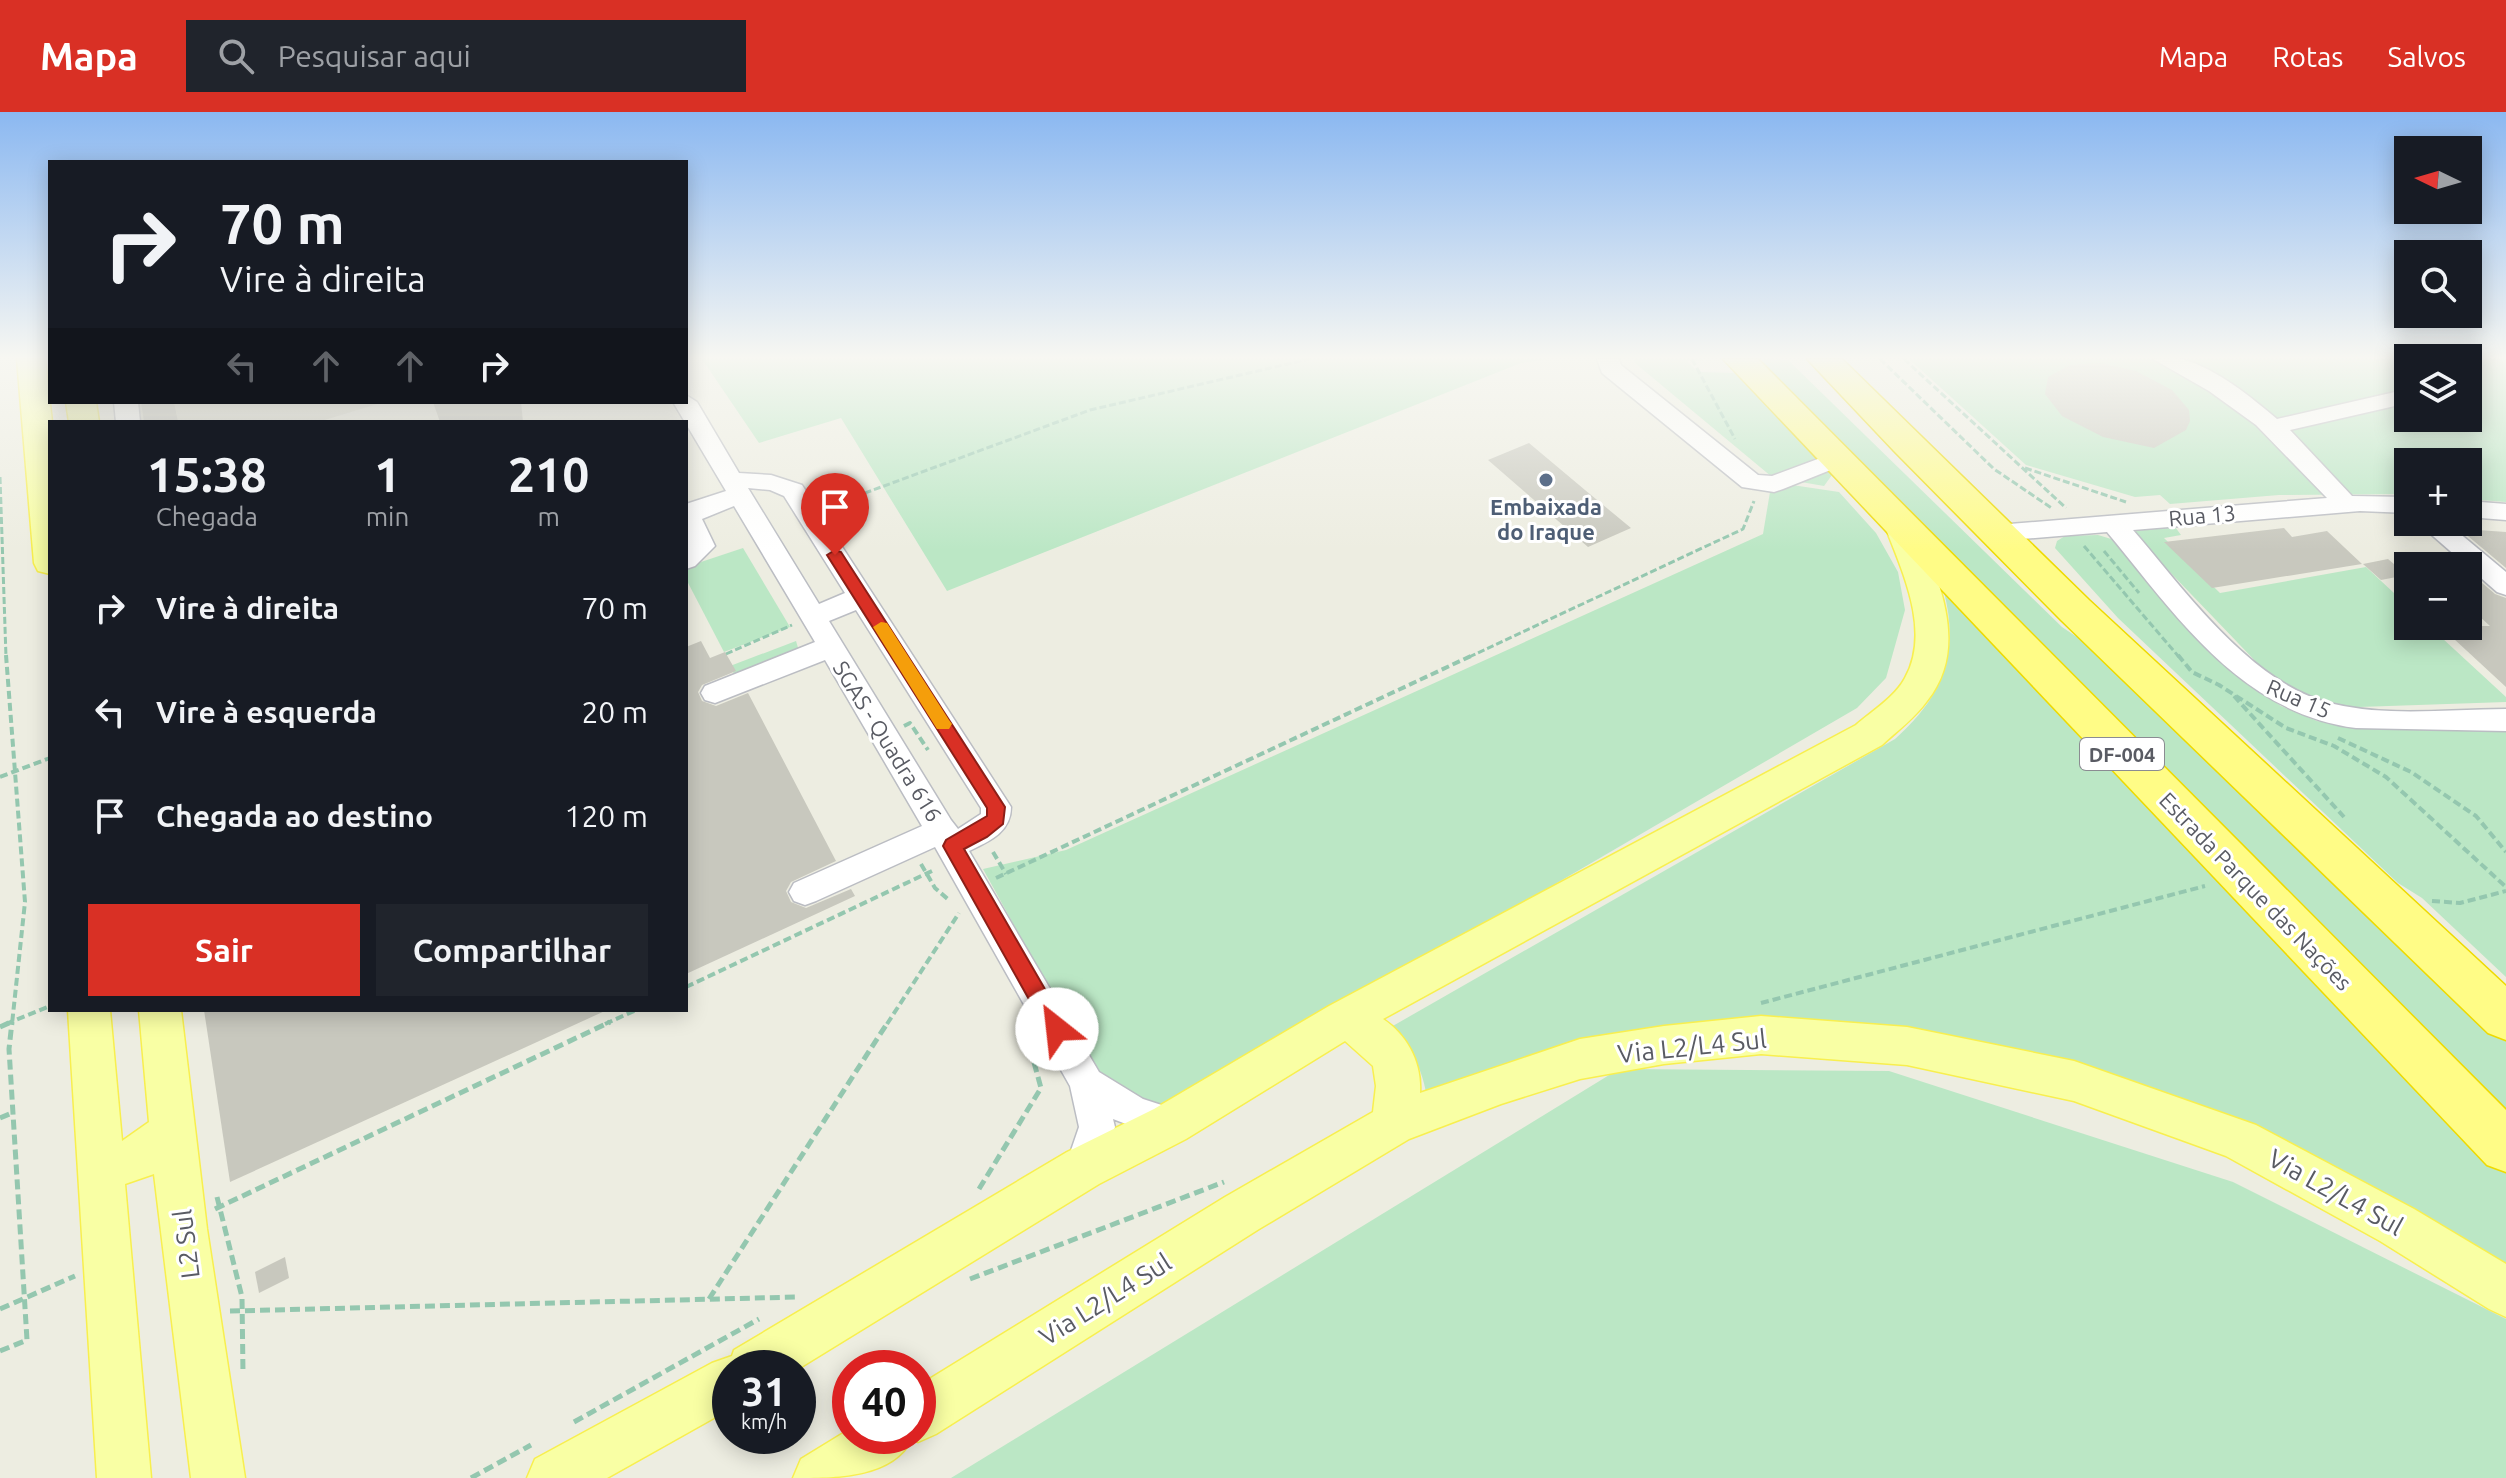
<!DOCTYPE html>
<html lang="pt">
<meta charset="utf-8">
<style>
body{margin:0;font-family:Ubuntu,sans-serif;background:#20242c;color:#f1f3f6;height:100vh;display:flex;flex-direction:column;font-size:30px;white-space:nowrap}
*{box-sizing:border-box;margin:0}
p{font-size:26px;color:#9ea1a6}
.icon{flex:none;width:44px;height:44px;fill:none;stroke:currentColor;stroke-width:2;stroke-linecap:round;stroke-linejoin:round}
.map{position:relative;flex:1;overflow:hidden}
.side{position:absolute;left:48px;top:308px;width:640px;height:592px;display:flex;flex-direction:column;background:#171b24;border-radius:0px;box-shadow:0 4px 20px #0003}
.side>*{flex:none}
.banner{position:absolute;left:48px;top:48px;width:640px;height:244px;border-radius:0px;box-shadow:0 4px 20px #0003;background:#171b24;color:#f1f3f6;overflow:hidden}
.needle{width:52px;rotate:275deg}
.controls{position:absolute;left:2394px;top:24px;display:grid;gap:16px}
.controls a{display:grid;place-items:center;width:88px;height:88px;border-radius:0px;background:#171b24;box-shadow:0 4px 20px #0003;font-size:40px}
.speed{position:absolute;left:712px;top:1238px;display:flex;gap:16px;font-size:40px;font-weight:700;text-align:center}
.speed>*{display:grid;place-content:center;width:104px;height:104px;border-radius:50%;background:#171b24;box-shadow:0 4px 20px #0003;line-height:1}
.speed small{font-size:20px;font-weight:400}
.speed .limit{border:12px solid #d22;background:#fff;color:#111}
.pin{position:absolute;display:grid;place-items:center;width:68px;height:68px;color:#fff;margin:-82px -34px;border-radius:50% 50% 50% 0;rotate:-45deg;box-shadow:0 0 8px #0007}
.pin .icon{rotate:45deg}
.me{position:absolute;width:88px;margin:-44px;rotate:331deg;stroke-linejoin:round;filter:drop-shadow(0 0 6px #0008)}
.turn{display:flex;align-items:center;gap:28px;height:168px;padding:0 40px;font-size:36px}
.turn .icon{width:104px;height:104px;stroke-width:2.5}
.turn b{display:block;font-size:56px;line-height:68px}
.lanes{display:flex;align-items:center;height:76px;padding:0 40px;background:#0003;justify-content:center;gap:40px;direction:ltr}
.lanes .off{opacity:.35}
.eta{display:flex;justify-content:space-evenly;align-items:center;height:136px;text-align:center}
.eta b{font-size:48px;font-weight:700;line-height:56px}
.primary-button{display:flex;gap:16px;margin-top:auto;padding:16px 40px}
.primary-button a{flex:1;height:92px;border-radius:0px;background:#d93025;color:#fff;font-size:32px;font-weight:700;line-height:92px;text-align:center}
.primary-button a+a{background:#20242c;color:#f1f3f6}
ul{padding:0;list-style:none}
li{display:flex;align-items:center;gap:24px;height:104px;padding:0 40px}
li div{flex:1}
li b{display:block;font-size:30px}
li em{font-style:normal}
header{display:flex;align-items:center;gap:48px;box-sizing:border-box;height:112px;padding:0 40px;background:#d93025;color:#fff}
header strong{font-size:38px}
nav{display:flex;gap:44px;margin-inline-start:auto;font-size:28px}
.search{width:560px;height:72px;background:#20242c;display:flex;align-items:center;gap:20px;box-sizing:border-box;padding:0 28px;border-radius:0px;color:#9ea1a6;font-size:30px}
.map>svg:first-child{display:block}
</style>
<header>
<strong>Mapa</strong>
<div class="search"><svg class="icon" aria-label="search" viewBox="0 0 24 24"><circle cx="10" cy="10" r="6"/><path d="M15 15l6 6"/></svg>Pesquisar aqui</div>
<nav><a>Mapa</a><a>Rotas</a><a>Salvos</a></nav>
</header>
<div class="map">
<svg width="2506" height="1366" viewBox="0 0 2506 1366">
<rect width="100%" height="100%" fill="#edede1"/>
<path fill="#ddddd0" d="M133,290H384L318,310H137Z"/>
<g fill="#bbe7c5">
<path d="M702,247H1549L1521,251L947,479L841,306L759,331Z"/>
<path d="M1634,247H1707L1687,249L1698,260L1740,261L1832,363L1824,374L1772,365L1635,251Z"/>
<path d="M1764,247L1788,248L2062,515L2102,542L2506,917V1003L1760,253Z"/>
<path d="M1909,247H2408V306H2468V247H2506V390L2468,387V350H2408V382L2279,383L2170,392L2160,383L2135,385L2026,353Z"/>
<path d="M1792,373L1839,380L1876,421L1898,460L1905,498L1886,566L1857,596L1166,999L1110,973L1095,960L983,757L1066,738L1763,422L1770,380Z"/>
<path d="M2170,408L2181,423L2164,426L2220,481L2366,455L2408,494V514H2429L2506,585V590L2330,596L2286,581L2142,431L2135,419Z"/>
<path d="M2098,423L2118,429L2240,565L2281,594L2317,609L2355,616L2506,618V865L2422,786L2398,771L2118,506L2055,436L2057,429L2065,424Z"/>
<path d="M743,436L790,515L724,540L686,467V455Z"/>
<path d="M1944,480L2506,1058V1154L2370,1075L1840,914L1427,987C1423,957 1411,936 1391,915L1895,627C1942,585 1960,543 1944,480Z"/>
<path d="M796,529L799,539L735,564L730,554Z"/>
<path d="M1619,957L1889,959L2233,1070L2506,1207V1366H951Z"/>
</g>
<g fill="#c8c8be">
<path d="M2100,251L2136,259L2172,278L2189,298L2190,309L2186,318L2154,336L2103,325L2062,304L2045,282L2048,265L2070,253Z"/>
<path d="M141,290H174L178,310H144Z"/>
<path d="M433,290H521L523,310H440Z"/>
<path d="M1529,331L1585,378L1631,416L1588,435L1488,348Z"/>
<path d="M2284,416L2292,425L2327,419L2362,452L2212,476L2164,430Z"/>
<path d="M2463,417L2506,420V456L2462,419Z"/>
<path d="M2388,447L2407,463L2381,468L2363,452Z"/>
<path d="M2468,459L2495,482L2506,486V575L2440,514H2490L2468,494Z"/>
<path d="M701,529L710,546L725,540L736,559L702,573L698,580L702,589L716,594L748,581L836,749L791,770L786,779L791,790L806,796L851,777L855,784L686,862V535Z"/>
<path d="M204,898H607L230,1070Z"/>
<path d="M285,1145L289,1166L259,1181L255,1160Z"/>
</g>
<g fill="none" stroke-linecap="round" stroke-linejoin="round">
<defs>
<g id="minor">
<path d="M1597,247H1619L1621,253L1758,363L1772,364L1834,341L1843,343L1846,348L1843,353L1783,377L1774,380L1742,375L1602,261Z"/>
<path d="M2153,247C2163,247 2176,245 2185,248C2218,258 2251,285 2277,307L2408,277V291L2290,318L2352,384L2408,385V401L2360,399L2133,418C2185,478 2252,574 2334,592C2389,605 2450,597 2506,597V619L2356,616C2240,601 2176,503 2107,420L1997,429L1988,427L1984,421L1988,415L1997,413L2327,386L2256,313L2209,279Z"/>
<path d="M686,283L697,290L739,361L771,363L802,373L1011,695C1011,720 990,729 969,739L1099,960L1143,987L1183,1000L1188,1012L1183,1024L1170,1029L1113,1007L1115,1015L1096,1068L1083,1073L1070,1068L1065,1056L1079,1015L1070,974L935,735L816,789L805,793L794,789L789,780L794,771L922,714L825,548L715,591L705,588L701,581L705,574L815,530L734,394L702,407L715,434L695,454L686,457V392L726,379L673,290H686ZM748,376L770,378L784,384L845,481L819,492ZM856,498L981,696V702L958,717L951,708L829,509Z"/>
<path d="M114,290H138L140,310H116Z"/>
<path d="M2468,389L2506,392V408L2468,405Z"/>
<path d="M2417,410H2446L2506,460V483L2497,480Z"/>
</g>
<g id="major">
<path d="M17,247H45L52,310L50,462L38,459L34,451Z"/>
<path d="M66,290H96L99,310H69Z"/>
<path d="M1902,407L1913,410L1918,417C1940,472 1969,536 1927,589C1915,606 1897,619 1882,633L1383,907C1408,924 1422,951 1420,981L1580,927L1664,914L1761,904L1907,915L2074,949L2256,1013L2414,1097L2506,1152V1205L2489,1197L2380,1129L2226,1044L2074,989L1907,953L1761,942L1664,952L1580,967L1501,992L1409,1027L1259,1117L936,1322L918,1330L912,1327C892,1366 836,1366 793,1366L801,1347L850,1317V1324H918V1274L1225,1085L1373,1000L1376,974L1373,954L1345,929L1186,1027L1099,1072L798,1257L730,1256V1297L607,1366H527L535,1347L712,1251L732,1244L734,1238L1067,1040L1154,997L1329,894L1856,613C1872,599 1895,585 1905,566C1931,520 1903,461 1886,417L1891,410Z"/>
<path d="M68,898H110L122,1029L149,1010L139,898H181L207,1117L245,1366H191L154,1062L125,1072L151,1366H97Z"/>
</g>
<g id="highway">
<path d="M1723,247H1758L2506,998V1060L2487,1053Z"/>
<path d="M1807,247H1842L2089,488L2506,874V928L2488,921L2061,508L1894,339Z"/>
</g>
</defs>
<use href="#minor" stroke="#bbbdc3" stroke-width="3"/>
<use href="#major" stroke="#f8ef4f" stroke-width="3"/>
<use href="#highway" stroke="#eeda00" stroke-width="3"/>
<g stroke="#94c7af" stroke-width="3" stroke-dasharray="7 3" stroke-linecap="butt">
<path d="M1692,247L1735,327"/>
<path d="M1880,247L1994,357L2053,397"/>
<path d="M1904,247L2066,396"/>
<path d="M2025,356L2126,390"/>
<path d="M0,365L6,545"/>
<path d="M827,395L1090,298L1309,247"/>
<path d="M2084,434L2179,545"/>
<path d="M2104,439L2139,481"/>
<path d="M726,542L792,513"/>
<path d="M1469,545L1743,417L1754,389"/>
</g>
<g stroke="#94c7af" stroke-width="4" stroke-dasharray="8 4" stroke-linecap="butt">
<path d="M6,543L25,790L12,912"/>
<path d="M2178,543L2192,560L2219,573L2286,616L2334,634L2386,665L2506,775"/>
<path d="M2234,584L2344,705"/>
<path d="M904,614L910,611L928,638"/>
<path d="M2338,626L2411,660L2476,704L2506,740"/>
<path d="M0,665L50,646"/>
<path d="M993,740L1006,762"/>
<path d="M921,752L935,776L950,789"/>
<path d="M996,766L1473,543"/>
<path d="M2432,789L2460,791L2506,779"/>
<path d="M686,875L934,758"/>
<path d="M1761,891L2205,774"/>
<path d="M6,912L50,894"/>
<path d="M605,912L636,898"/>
<path d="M887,912L959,801"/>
</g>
<g stroke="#94c7af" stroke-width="5" stroke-dasharray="10 5" stroke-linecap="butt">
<path d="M0,915L11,910"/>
<path d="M0,1006L12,1001"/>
<path d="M979,1077L1041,976L1027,925"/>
<path d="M217,1085L242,1185L243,1261"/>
<path d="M215,1097L610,910"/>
<path d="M970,1167L1224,1070"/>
<path d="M709,1187L888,910"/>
<path d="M0,1197L75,1164"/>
<path d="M230,1199L797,1185"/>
<path d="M0,1239L27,1228L9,937L12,910"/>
<path d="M574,1310L759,1207"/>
<path d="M471,1366L531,1333"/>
</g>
<use href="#minor" fill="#fff" fill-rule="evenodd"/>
<use href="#major" fill="#f9ffa4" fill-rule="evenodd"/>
<use href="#highway" fill="#fffc86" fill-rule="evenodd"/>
</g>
<linearGradient id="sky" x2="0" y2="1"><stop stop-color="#8bb8f1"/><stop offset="0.56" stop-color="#f7f7f2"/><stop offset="1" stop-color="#f7f7f2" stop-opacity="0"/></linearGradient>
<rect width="2506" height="438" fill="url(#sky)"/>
<path fill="#d93025" stroke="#8d1f18" stroke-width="2" d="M835,438L841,440L1005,695L1003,712L987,725L964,737L1064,910L1067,917L1064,923L1057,926L1049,923L943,734L946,728L987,704V696L827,443Z"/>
<path fill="#f59e0b" d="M881,510L887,511L949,608L952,612L949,617H937L873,515Z"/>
<circle fill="#5c6f8a" stroke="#fff" stroke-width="3" cx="1546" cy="368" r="8"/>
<g text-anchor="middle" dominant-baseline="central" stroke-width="6" stroke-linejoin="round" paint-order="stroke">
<rect fill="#fff" stroke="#8b8c92" stroke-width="2" x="2080" y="626" width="84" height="32" rx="6"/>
<g font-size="20" font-weight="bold" fill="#595b63">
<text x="2122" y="642">DF-004</text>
</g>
<g font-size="22" font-weight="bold" fill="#4e5e75" stroke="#fff">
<text x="1546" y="394">Embaixada<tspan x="1546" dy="25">do Iraque</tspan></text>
</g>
<g font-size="22" fill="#595b63" stroke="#fff">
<text transform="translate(2202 403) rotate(-5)">Rua 13</text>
<text transform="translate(2299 586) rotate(23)">Rua 15</text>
<text transform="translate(888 629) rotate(58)">SGAS - Quadra 616</text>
<text transform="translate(2256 779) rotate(46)">Estrada Parque das Nações</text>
</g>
<g font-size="26" fill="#595b63" stroke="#fff">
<text transform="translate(1692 934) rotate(-6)">Via L2/L4 Sul</text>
<text transform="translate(2336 1080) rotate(29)">Via L2/L4 Sul</text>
<text transform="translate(186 1132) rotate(-97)">L2 Sul</text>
<text transform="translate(1105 1187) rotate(-32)">Via L2/L4 Sul</text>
</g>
</g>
</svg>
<div class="controls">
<a><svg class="needle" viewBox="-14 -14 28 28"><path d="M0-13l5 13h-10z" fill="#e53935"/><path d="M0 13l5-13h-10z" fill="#9ea1a6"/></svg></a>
<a><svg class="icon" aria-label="search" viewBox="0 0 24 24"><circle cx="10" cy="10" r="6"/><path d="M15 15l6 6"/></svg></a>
<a><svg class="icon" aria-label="layers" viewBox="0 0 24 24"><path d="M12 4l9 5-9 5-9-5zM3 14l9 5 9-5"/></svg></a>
<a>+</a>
<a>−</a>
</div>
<div class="speed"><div>31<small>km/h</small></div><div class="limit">40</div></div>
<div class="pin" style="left:835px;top:443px;background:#d93025"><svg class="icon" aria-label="arrive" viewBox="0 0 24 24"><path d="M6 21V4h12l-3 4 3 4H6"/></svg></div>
<svg class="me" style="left:1057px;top:917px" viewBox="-20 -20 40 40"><circle r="19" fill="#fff"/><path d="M0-13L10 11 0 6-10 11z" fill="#d93025"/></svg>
<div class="banner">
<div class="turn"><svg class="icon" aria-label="right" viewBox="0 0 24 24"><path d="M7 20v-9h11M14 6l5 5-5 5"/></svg><div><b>70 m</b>Vire à direita</div></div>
<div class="lanes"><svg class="icon off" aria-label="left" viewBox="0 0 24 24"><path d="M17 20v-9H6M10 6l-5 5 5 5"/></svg><svg class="icon off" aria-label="ahead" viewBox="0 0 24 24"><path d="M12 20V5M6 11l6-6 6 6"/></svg><svg class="icon off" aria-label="ahead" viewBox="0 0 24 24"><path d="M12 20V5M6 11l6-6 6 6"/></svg><svg class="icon" aria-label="right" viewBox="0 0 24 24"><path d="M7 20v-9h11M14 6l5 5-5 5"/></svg></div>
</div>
<section class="side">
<div class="eta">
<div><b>15:38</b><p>Chegada</p></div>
<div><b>1</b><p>min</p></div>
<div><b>210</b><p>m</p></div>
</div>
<ul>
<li><svg class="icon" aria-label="right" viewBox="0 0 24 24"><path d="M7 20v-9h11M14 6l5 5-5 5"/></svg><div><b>Vire à direita</b></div><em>70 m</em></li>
<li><svg class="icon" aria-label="left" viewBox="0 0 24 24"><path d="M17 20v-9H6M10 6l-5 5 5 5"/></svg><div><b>Vire à esquerda</b></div><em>20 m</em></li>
<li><svg class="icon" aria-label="arrive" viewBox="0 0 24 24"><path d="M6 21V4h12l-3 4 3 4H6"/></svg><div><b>Chegada ao destino</b></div><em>120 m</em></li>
</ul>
<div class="primary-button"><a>Sair</a><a>Compartilhar</a></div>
</section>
</div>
